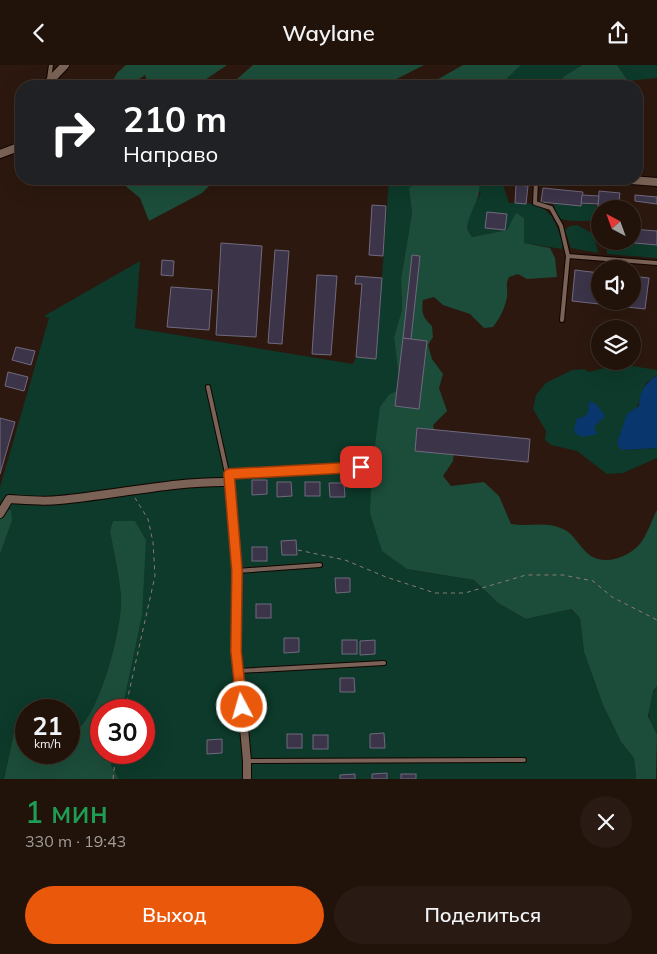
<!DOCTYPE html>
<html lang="ru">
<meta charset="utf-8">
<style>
body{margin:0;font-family:Mulish,sans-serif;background:#291b13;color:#f1f3f6;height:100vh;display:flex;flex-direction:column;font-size:19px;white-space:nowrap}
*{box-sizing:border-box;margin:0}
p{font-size:16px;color:#a29e9c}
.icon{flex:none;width:28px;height:28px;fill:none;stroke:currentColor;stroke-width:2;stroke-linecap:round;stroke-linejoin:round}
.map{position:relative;height:714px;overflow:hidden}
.panel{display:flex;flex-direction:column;background:#21120a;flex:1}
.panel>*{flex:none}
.guide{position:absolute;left:15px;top:15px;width:628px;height:105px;border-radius:20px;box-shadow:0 5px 20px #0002,0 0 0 1px #3e322b;background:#202124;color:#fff;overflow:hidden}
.needle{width:32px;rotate:319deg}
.buttons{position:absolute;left:591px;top:135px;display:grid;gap:10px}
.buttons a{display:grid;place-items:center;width:50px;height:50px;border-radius:50%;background:#21120a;box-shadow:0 5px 20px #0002,0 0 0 1px #3e322b;font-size:25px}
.speed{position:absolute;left:15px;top:634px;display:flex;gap:10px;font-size:25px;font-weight:700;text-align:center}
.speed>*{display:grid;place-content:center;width:65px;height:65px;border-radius:50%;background:#21120a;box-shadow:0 5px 20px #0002,0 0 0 1px #3e322b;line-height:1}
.speed small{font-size:12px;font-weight:400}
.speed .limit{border:8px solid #d22;background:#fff;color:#111}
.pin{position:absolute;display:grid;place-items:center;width:42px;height:42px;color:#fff;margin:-21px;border-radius:10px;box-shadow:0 2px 8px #0006}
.me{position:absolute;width:55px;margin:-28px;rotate:354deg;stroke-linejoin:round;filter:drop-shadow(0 0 4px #0008)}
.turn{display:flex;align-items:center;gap:18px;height:105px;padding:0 25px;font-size:22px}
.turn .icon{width:65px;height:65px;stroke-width:2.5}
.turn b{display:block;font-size:35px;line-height:42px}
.round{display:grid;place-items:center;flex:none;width:52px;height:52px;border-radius:26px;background:#291b13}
.summary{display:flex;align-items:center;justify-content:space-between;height:85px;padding:0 25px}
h1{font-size:30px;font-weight:600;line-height:38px;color:#1e9e55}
.action{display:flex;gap:10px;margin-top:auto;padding:10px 25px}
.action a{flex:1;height:58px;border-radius:30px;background:#ea580c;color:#fff;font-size:20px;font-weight:600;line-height:58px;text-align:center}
.action a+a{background:#291b13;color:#f1f3f6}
header{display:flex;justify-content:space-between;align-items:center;height:65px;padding:0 25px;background:#21120a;font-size:22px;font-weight:600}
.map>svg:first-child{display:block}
</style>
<header><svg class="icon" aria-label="back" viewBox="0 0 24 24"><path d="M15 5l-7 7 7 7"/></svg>Waylane<svg class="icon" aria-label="share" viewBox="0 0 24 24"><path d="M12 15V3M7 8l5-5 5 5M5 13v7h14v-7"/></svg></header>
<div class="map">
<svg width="657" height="714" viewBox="0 0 657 714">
<rect width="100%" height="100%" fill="#2c180e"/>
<g fill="#0d3a2a">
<path d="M521,0H582L563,12L561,21H499Z"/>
<path d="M617,0H657V13L628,16Z"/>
<path d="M389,114H501L509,138C535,136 552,142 559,168C561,174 563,178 562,184L524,178V154L507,165L472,172L467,164L468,153L481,127L409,123L412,148L401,214L402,245L394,272L400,325L407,504L474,515L498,538L526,554L570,544L580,553L584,587L603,640L621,677L634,693L636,711L635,714H119L111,700L114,688H144V645H122L146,475L134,456H113L110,466C114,487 119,509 121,531C123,561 99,659 69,671V645H26V670L14,668L4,714H0V489L12,456L3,447L0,454V422L49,253L44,251L140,196L135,263L353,299L356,292L376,294Z"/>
<path d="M553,138L581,141L582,138L611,143L600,144V156C593,156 562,157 560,153C556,150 555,143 553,138Z"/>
<path d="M577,160L594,169L598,188L571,183L565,165L570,161Z"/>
<path d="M607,176L657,180V193L607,189Z"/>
<path d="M620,299L657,305V310L646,318L621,385L657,383V393L623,408L607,409L577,386L551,380L545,375L546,366L533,344L536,330L546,318L572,305L584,304L589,307Z"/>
<path d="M657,621V670C646,657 647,634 657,621Z"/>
</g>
<g fill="#1c4d3a">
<path d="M126,0H227L196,21H149L145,10L139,14L137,21H110L117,8Z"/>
<path d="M253,0H424L383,21H229Z"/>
<path d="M463,0H521L499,21H426Z"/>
<path d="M582,0H617L628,16L619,21H561L563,12Z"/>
<path d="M117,114H216L202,128L149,156L140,133Z"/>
<path d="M436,116L479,118C482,134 468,147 467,164L472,172L507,165L516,148L524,153V178L550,183L555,193L557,212L527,214L518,209L509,212C505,220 508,223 507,232C505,243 500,253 493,262L484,263L470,249L443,240L434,232L423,235C421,248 423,253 432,261L433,272L428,280L432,294L443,309L439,323L447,346L433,360L434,365L454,386L453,396L443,411L451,421L484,417L499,431L511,459C529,462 546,456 563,464C575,469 580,484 591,491C607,501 632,491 642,476C648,467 652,455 657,445V621L653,626L648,651L657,670L656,714H635L636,711L634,693L621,677L603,640L584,587L580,553L571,544L526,554L498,538L474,515L407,504L382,486L370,448L372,403L380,342L389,330L400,324L394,272L402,245L401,214L412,148L409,123L415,119Z"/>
<path d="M11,445L12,456L0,489V454L3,446Z"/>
<path d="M113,456H135L146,475L142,550L122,645H101V688H114L111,700L119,714H4L14,668L26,670V688H69V671C99,659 123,561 121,531C119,509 114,488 110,466Z"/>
</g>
<g fill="#09376d">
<path d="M657,310V383L621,385L617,378L627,349L639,341C640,325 645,319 657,310Z"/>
<path d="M589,336L596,339L605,351L594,362L597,369L582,372L575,368L574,364L577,353H582L588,348Z"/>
</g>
<g fill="#3c3449" stroke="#71697f">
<path d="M516,120L528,121L526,139L515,138Z"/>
<path d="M543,123L583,127L581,141L541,137Z"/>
<path d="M599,126L620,128L618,144L598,142Z"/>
<path d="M582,130L599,131L598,139L581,138Z"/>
<path d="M635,130L657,132V139L635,136Z"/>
<path d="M372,140L386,141L383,191L369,190Z"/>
<path d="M487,147L507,149L505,165L485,163Z"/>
<path d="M632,164L657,166V180L613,176H632Z"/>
<path d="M221,178L262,181L256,272L216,270Z"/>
<path d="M275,185L289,186L282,279L268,278Z"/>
<path d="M412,190L420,191L411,274L403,273Z"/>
<path d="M162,195L174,196L173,211L161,210Z"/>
<path d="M575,205L600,208V236H632V211L649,213L645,244L572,236Z"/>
<path d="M317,210L337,211L331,290L312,289Z"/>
<path d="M356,211L382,213L376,294L356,292L362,219H355Z"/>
<path d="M171,222L212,225L209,265L167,262Z"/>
<path d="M403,273L427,276L419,344L395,341Z"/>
<path d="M16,282L35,286L31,300L12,295Z"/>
<path d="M8,307L28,312L24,326L5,321Z"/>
<path d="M0,353L15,357L0,409Z"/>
<path d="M417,363L530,374L528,397L415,386Z"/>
<path d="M252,415H267V429L252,430Z"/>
<path d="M277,417H291L292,431L277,432Z"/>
<rect x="305" y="417" width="15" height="14"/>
<path d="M329,418H344L345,432H330Z"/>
<path d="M296,475L297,490H282L281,476Z"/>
<rect x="252" y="482" width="15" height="14"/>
<path d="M335,513H350V527L336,528Z"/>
<rect x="256" y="539" width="15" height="14"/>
<path d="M284,573H299V587L284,588Z"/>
<rect x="342" y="575" width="15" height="14"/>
<path d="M375,575V589L360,590V576Z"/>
<path d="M340,613H354L355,627H340Z"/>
<path d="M384,668L385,683H370V669Z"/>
<rect x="287" y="669" width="15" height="14"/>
<rect x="313" y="670" width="15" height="14"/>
<path d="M222,674V688L207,689V675Z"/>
<path d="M387,708V714H372V709Z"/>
<path d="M355,709V714H340V710Z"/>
<rect x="401" y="709" width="15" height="5"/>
</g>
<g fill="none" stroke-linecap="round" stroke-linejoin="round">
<defs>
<g id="lane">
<path d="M49,14L51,0"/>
<path d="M536,116L535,138L551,143L561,161L568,191L657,198"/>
<path d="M562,255L568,191"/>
<path d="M208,322L229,417"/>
<path d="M229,409L361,402"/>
<path d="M237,506L320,500"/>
<path d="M238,606L384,598"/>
<path d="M247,696L524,695"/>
</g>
<g id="street">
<path d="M45,21L65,0"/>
<path d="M0,89L21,81"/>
<path d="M618,114L657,117"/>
<path d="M0,449L9,434C25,435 43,437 59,435C116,430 172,416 229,417L237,506V586L247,696V714"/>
</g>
</defs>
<use href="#lane" stroke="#130400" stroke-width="6"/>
<use href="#street" stroke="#130400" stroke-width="10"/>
<g stroke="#8b7a72" stroke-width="1" stroke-dasharray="4 4" stroke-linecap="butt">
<path d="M298,485L345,495L386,512L435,528H465L526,510H563L593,516L612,532L657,555"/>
<path d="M125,645L155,511L153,477L148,454L135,433"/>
<path d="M113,714L116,688"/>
</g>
<use href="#lane" stroke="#7a6256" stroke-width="4"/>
<use href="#street" stroke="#7a6256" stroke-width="8"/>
</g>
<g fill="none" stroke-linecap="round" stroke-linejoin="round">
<defs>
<path id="route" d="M242,642L236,586L237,506L229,409L361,402"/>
</defs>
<use href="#route" stroke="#983908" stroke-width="12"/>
<use href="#route" stroke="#ea580c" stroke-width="9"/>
</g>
</svg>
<div class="buttons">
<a><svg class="needle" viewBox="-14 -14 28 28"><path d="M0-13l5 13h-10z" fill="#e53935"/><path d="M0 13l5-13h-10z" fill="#a29e9c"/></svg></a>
<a><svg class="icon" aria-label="sound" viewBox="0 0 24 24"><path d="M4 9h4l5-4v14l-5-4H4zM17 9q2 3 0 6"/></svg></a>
<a><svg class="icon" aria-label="layers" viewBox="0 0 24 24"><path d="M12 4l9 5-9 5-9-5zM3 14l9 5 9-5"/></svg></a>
</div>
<div class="speed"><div>21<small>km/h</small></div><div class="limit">30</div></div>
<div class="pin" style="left:361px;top:402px;background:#d93025"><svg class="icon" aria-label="arrive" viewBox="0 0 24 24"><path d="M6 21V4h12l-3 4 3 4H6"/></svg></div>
<svg class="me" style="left:242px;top:642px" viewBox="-20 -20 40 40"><circle r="17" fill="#ea580c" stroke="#fff" stroke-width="3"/><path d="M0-11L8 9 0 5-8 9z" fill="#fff"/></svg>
<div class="guide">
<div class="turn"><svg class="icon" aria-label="right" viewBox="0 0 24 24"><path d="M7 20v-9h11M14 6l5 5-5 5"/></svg><div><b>210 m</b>Направо</div></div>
</div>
</div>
<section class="panel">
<div class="summary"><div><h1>1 мин</h1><p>330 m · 19:43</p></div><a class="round"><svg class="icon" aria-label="close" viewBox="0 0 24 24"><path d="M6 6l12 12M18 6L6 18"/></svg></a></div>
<div class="action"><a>Выход</a><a>Поделиться</a></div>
</section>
